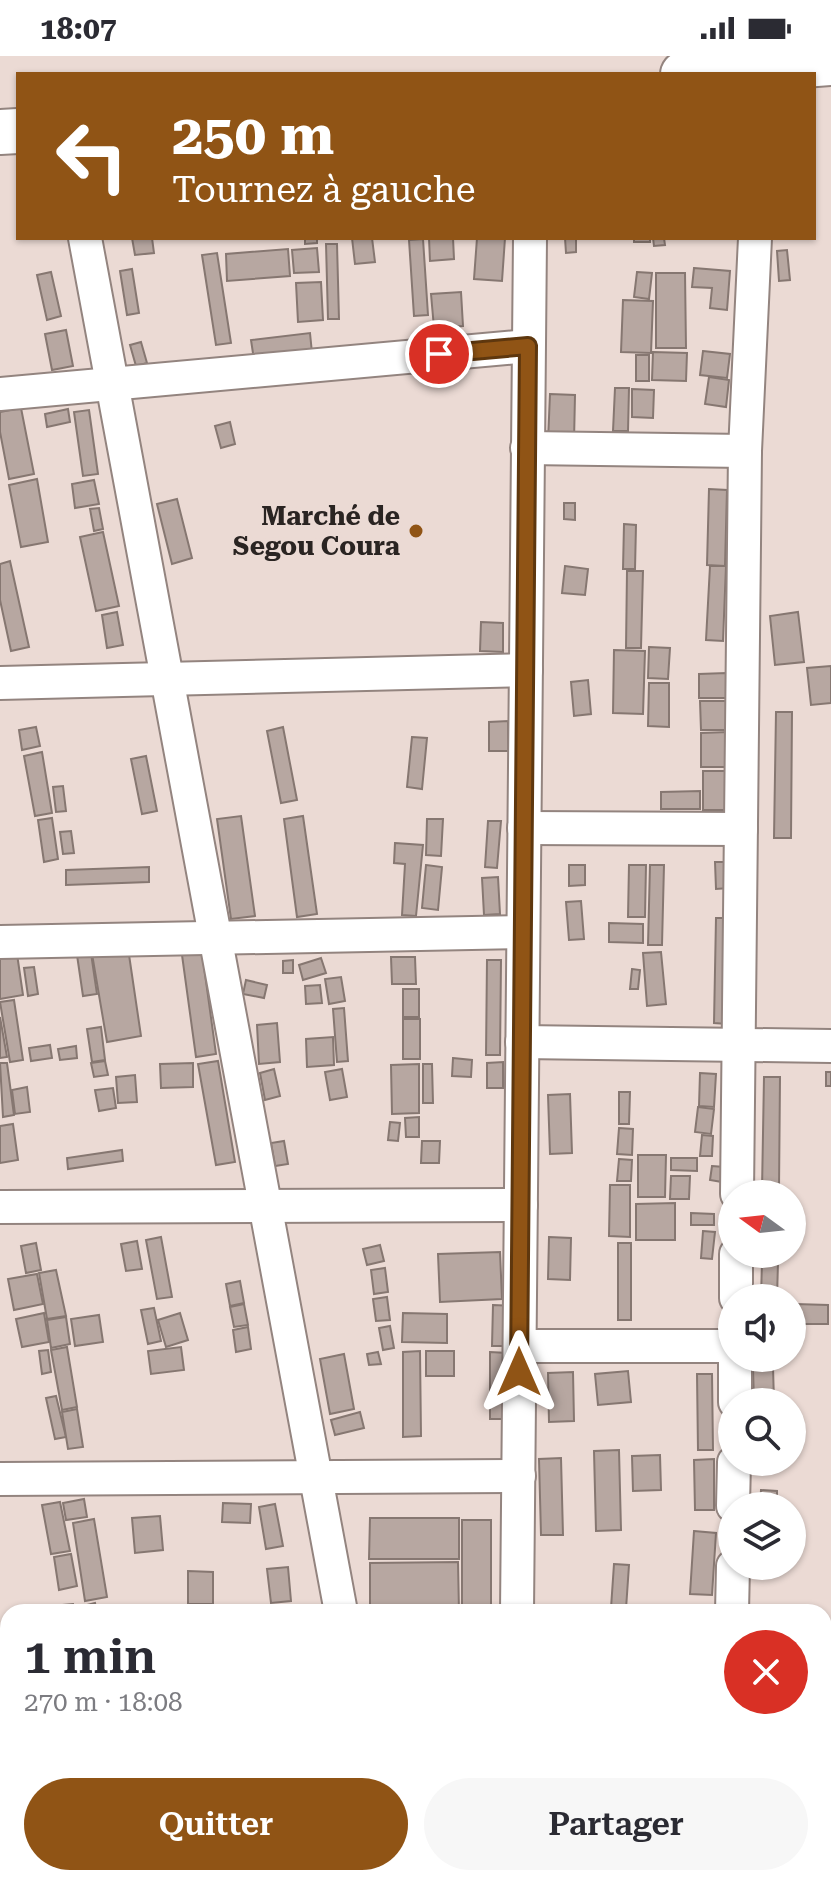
<!DOCTYPE html>
<html lang="fr">
<meta charset="utf-8">
<style>
body{margin:0;font-family:"Roboto Serif",serif;background:#f7f7f7;color:#2b2b33;height:100vh;display:flex;flex-direction:column;font-size:30px;white-space:nowrap}
*{box-sizing:border-box;margin:0}
p{font-size:26px;color:#7c7c81}
.icon{flex:none;width:44px;height:44px;fill:none;stroke:currentColor;stroke-width:2;stroke-linecap:round;stroke-linejoin:round}
.map{position:relative;flex:1;overflow:hidden}
.panel{position:absolute;left:0px;top:1548px;width:832px;height:282px;display:flex;flex-direction:column;background:#fff;border-radius:24px 24px 0 0;box-shadow:0 2px 6px #0004}
.panel>*{flex:none}
.top-card{position:absolute;left:16px;top:16px;width:800px;height:168px;border-radius:0px;box-shadow:0 2px 6px #0004;background:#905415;color:#fff;overflow:hidden}
.needle{width:52px;rotate:285deg}
.controls{position:absolute;left:718px;top:1124px;display:grid;gap:16px}
.controls a{display:grid;place-items:center;width:88px;height:88px;border-radius:50%;background:#fff;box-shadow:0 2px 6px #0004;font-size:40px}
.pin{position:absolute;display:grid;place-items:center;width:68px;height:68px;color:#fff;margin:-34px;border:4px solid #fff;border-radius:50%;box-shadow:0 2px 8px #0007}
.me{position:absolute;width:88px;margin:-44px;rotate:0deg;stroke-linejoin:round;filter:drop-shadow(0 0 6px #0008)}
.turn{display:flex;align-items:center;gap:28px;height:168px;padding:0 24px;font-size:36px}
.turn .icon{width:104px;height:104px;stroke-width:2.5}
.turn b{display:block;font-size:56px;line-height:68px}
.round{display:grid;place-items:center;flex:none;width:84px;height:84px;border-radius:42px;background:#f7f7f7}
.headline{display:flex;align-items:center;justify-content:space-between;height:136px;padding:0 24px}
h1{font-size:48px;font-weight:600;line-height:60px}
.button{display:flex;gap:16px;margin-top:auto;padding:16px 24px}
.button a{flex:1;height:92px;border-radius:48px;background:#905415;color:#fff;font-size:32px;font-weight:600;line-height:92px;text-align:center}
.button a+a{background:#f7f7f7;color:#2b2b33}
.status{display:flex;justify-content:space-between;align-items:center;height:56px;padding:0 40px;background:#fff;direction:ltr}
.status svg{height:22px;fill:currentColor}
.map>svg:first-child{display:block}
</style>
<div class="status"><b>18:07</b><svg viewBox="0 0 49 12"><path d="M0 12V9h3v3zM5 12V6h3v6zM10 12V3h3v9zM15 12V0h3v12zM26 1h20v11H26zM47 4h2v5h-2z"/></svg></div>
<div class="map">
<svg width="831" height="1829" viewBox="0 0 831 1829">
<rect width="100%" height="100%" fill="#ebdad4"/>
<g fill="#b7a7a1" stroke="#867771" stroke-width="2">
<path d="M132,182H152L154,197L135,199Z"/>
<path d="M305,182H317V187L305,188Z"/>
<path d="M352,182H372L375,206L355,208Z"/>
<path d="M429,182H453L454,203L430,205Z"/>
<path d="M477,182H505L502,225L474,223Z"/>
<path d="M565,182H576V196L566,197Z"/>
<rect x="634" y="182" width="16" height="4"/>
<path d="M653,182H664L665,189L654,190Z"/>
<path d="M423,183L428,259L414,260L409,184Z"/>
<path d="M326,188H337L339,263H328Z"/>
<path d="M317,192L319,216L294,217L292,194Z"/>
<path d="M288,193L290,220L227,225L226,198Z"/>
<path d="M787,194L790,224L779,225L777,195Z"/>
<path d="M217,197L231,287L216,289L202,199Z"/>
<path d="M694,212L730,215L727,254L710,252L712,232L692,231Z"/>
<path d="M132,213L139,257L127,259L120,215Z"/>
<path d="M51,216L61,260L47,264L37,219Z"/>
<path d="M637,216L652,217L649,243L634,241Z"/>
<path d="M656,217H685L686,292H656Z"/>
<path d="M321,226L323,264L298,266L296,227Z"/>
<path d="M461,236L463,270L434,272L431,238Z"/>
<path d="M623,244L653,245L651,297L621,296Z"/>
<path d="M66,274L73,310L52,314L45,278Z"/>
<path d="M310,277L312,297L254,304L251,284Z"/>
<path d="M141,286L147,307L136,310L130,289Z"/>
<path d="M703,295L730,298L727,322L700,319Z"/>
<path d="M653,296L687,297L686,325L652,324Z"/>
<rect x="636" y="299" width="13" height="26"/>
<path d="M709,321L729,324L726,351L705,348Z"/>
<path d="M615,332H629L628,375H613Z"/>
<path d="M632,333L654,334L653,362L632,361Z"/>
<path d="M550,338L575,339L574,385H548Z"/>
<path d="M21,352L34,418L9,423L0,376V356Z"/>
<path d="M68,353L70,366L47,371L45,358Z"/>
<path d="M89,354L98,418L83,420L74,356Z"/>
<path d="M230,366L235,388L221,392L215,370Z"/>
<path d="M37,423L48,486L21,491L9,429Z"/>
<path d="M94,424L99,448L75,452L72,428Z"/>
<path d="M709,433L727,434L725,510L707,509Z"/>
<path d="M177,443L192,502L172,508L157,448Z"/>
<path d="M564,447H575V464L564,463Z"/>
<path d="M99,452L103,473L94,475L90,453Z"/>
<path d="M624,468L636,469L635,513H623Z"/>
<path d="M103,476L119,550L96,555L80,481Z"/>
<path d="M10,505L29,591L11,595L0,544V508Z"/>
<path d="M565,510L588,513L585,539L562,537Z"/>
<path d="M710,510H726L723,585L706,584Z"/>
<path d="M627,515H643L641,592H626Z"/>
<path d="M117,556L123,589L107,592L102,559Z"/>
<path d="M798,556L804,606L775,609L770,560Z"/>
<path d="M481,566L503,567V596L480,595Z"/>
<path d="M649,591L670,592L668,623L648,622Z"/>
<path d="M614,594L645,595L643,658L613,657Z"/>
<path d="M831,610V647L811,649L807,612Z"/>
<path d="M726,617V642H699V618Z"/>
<path d="M588,624L591,658L574,660L571,626Z"/>
<path d="M649,627H669V671L648,670Z"/>
<path d="M700,645H728V674H701Z"/>
<path d="M776,656H792L791,782H774Z"/>
<path d="M508,665V695H489V666Z"/>
<path d="M36,671L40,690L22,694L19,674Z"/>
<path d="M283,671L297,744L281,747L267,675Z"/>
<path d="M728,676V711H701V677Z"/>
<path d="M412,681L427,682L422,733L407,731Z"/>
<path d="M42,696L52,757L35,760L24,700Z"/>
<path d="M146,700L157,755L142,758L131,703Z"/>
<path d="M703,715H726L727,754H703Z"/>
<path d="M63,730L66,755L56,756L53,731Z"/>
<path d="M700,735V753H661V736Z"/>
<path d="M241,760L255,860L231,863L217,763Z"/>
<path d="M303,760L317,858L297,861L284,763Z"/>
<path d="M52,762L58,803L44,806L38,764Z"/>
<path d="M427,763H443L441,800L426,799Z"/>
<path d="M488,765H501L497,812L485,811Z"/>
<path d="M71,775L74,797L63,798L60,776Z"/>
<path d="M395,787L423,789L416,860L402,859L405,808L394,807Z"/>
<path d="M715,806H728L729,832L716,833Z"/>
<path d="M426,809L442,811L438,854L422,852Z"/>
<path d="M569,809H585V829L569,830Z"/>
<path d="M629,809H646L645,861H628Z"/>
<path d="M650,809H664L662,889H648Z"/>
<path d="M149,811V826L66,829V814Z"/>
<path d="M498,821L500,858L484,859L482,822Z"/>
<path d="M581,845L584,883L569,884L566,846Z"/>
<path d="M716,862H730L727,968L714,967Z"/>
<path d="M609,867L643,868V887L609,886Z"/>
<path d="M128,892L141,980L107,986L92,898Z"/>
<path d="M202,896L216,998L196,1001L182,899Z"/>
<path d="M661,896L666,948L647,950L643,897Z"/>
<path d="M91,897L97,938L83,940L77,899Z"/>
<path d="M17,898L23,939L0,943V901Z"/>
<path d="M391,901H415L416,928H392Z"/>
<path d="M321,902L326,917L303,924L299,909Z"/>
<path d="M293,904V917H283V905Z"/>
<path d="M487,904H501L500,999H486Z"/>
<path d="M34,911L38,938L28,940L24,912Z"/>
<path d="M632,913L640,914L638,933H630Z"/>
<path d="M341,921L345,945L329,948L325,923Z"/>
<path d="M246,924L267,929L264,942L243,938Z"/>
<path d="M320,929L322,947L306,948L305,930Z"/>
<rect x="403" y="933" width="16" height="28"/>
<path d="M14,944L23,1004L10,1006L0,946Z"/>
<path d="M344,952L348,1005L337,1006L333,953Z"/>
<path d="M0,961L7,1001L0,1002Z"/>
<rect x="403" y="963" width="17" height="40"/>
<path d="M277,967L280,1006L259,1008L257,969Z"/>
<path d="M101,971L105,1004L92,1006L87,973Z"/>
<path d="M333,981L334,1009L307,1011L306,983Z"/>
<path d="M50,989L52,1002L31,1005L29,992Z"/>
<path d="M76,990L77,1002L60,1004L58,993Z"/>
<path d="M453,1002L472,1004L471,1021L452,1020Z"/>
<path d="M105,1005L108,1019L94,1021L91,1007Z"/>
<path d="M218,1005L235,1106L216,1109L198,1008Z"/>
<path d="M503,1006V1032H487V1007Z"/>
<path d="M0,1007H7L14,1059L3,1061Z"/>
<path d="M193,1007V1031L161,1032L160,1008Z"/>
<path d="M419,1008V1057L392,1058L391,1009Z"/>
<path d="M423,1008H432L433,1047H423Z"/>
<path d="M274,1013L280,1040L265,1044L260,1017Z"/>
<path d="M342,1013L347,1041L330,1044L325,1016Z"/>
<rect x="826" y="1016" width="5" height="14"/>
<path d="M700,1017L716,1018L714,1051L699,1050Z"/>
<path d="M135,1019L137,1046L118,1047L116,1021Z"/>
<path d="M764,1021H780L779,1134H762Z"/>
<path d="M27,1031L30,1056L15,1058L12,1034Z"/>
<path d="M113,1032L116,1052L99,1055L95,1034Z"/>
<path d="M619,1036H630L629,1068H619Z"/>
<path d="M570,1038L572,1097L550,1098L548,1039Z"/>
<path d="M698,1051L714,1053L711,1078L695,1076Z"/>
<path d="M419,1061V1081H406L405,1062Z"/>
<path d="M390,1066L400,1067L398,1085L388,1084Z"/>
<path d="M13,1068L18,1104L0,1107V1070Z"/>
<path d="M619,1072L633,1073L632,1099L617,1098Z"/>
<path d="M702,1079L713,1080L712,1100H700Z"/>
<path d="M284,1085L288,1108L275,1110L271,1087Z"/>
<path d="M422,1085H440L439,1107H421Z"/>
<path d="M122,1094L123,1105L68,1113L67,1102Z"/>
<path d="M638,1099H666L665,1141H638Z"/>
<path d="M671,1102H697V1115L671,1114Z"/>
<path d="M619,1103L632,1104L631,1125H617Z"/>
<path d="M712,1110L724,1111L722,1126L710,1124Z"/>
<path d="M671,1120H690L689,1143H670Z"/>
<path d="M610,1129H630V1181L609,1180Z"/>
<path d="M675,1147V1184H636V1148Z"/>
<path d="M691,1157L714,1158V1169H691Z"/>
<path d="M703,1175L715,1176L712,1203L701,1202Z"/>
<path d="M161,1181L172,1241L157,1243L146,1184Z"/>
<path d="M549,1181L571,1182L570,1224L548,1223Z"/>
<path d="M137,1185L142,1213L126,1215L121,1188Z"/>
<path d="M36,1187L41,1214L26,1217L21,1190Z"/>
<rect x="618" y="1187" width="13" height="77"/>
<path d="M380,1189L384,1205L367,1209L363,1193Z"/>
<path d="M500,1196L502,1243L440,1246L438,1198Z"/>
<path d="M761,1198H778V1202L761,1201Z"/>
<path d="M762,1205L778,1206L777,1242H761Z"/>
<path d="M385,1212L388,1236L374,1238L371,1214Z"/>
<path d="M56,1214L66,1260L47,1263L39,1217Z"/>
<path d="M37,1218L43,1248L14,1254L8,1223Z"/>
<path d="M240,1225L244,1247L230,1250L226,1228Z"/>
<path d="M387,1241L390,1264L376,1265L373,1243Z"/>
<path d="M244,1248L248,1269L234,1271L230,1251Z"/>
<path d="M795,1248L828,1249V1268H794Z"/>
<path d="M493,1249L513,1250L511,1290H492Z"/>
<path d="M154,1252L161,1285L148,1288L141,1254Z"/>
<path d="M44,1257L49,1286L22,1291L16,1263Z"/>
<path d="M180,1257L188,1284L166,1291L158,1264Z"/>
<path d="M403,1257L447,1258V1287L402,1286Z"/>
<path d="M99,1259L103,1286L75,1290L71,1263Z"/>
<path d="M66,1261L70,1288L51,1292L47,1264Z"/>
<path d="M390,1270L394,1292L383,1294L379,1272Z"/>
<path d="M248,1271L251,1293L236,1296L233,1274Z"/>
<path d="M67,1291L77,1351L62,1354L51,1294Z"/>
<path d="M181,1291L184,1314L151,1318L148,1295Z"/>
<path d="M48,1294L51,1316L42,1318L39,1295Z"/>
<path d="M420,1295L421,1380L403,1381V1296Z"/>
<rect x="426" y="1295" width="28" height="25"/>
<path d="M378,1296L381,1308L369,1309L367,1298Z"/>
<path d="M490,1296L507,1297V1363H490Z"/>
<path d="M344,1298L354,1353L330,1358L320,1303Z"/>
<path d="M773,1311L774,1346H754L753,1312Z"/>
<path d="M628,1315L631,1346L598,1349L595,1318Z"/>
<path d="M573,1316L574,1365L549,1366L548,1317Z"/>
<path d="M697,1318H712L713,1394H698Z"/>
<path d="M56,1340L66,1381L55,1383L46,1342Z"/>
<path d="M77,1353L83,1391L68,1393L62,1356Z"/>
<path d="M360,1356L364,1372L335,1379L331,1364Z"/>
<path d="M619,1394L621,1474L596,1475L594,1395Z"/>
<path d="M660,1399L661,1434L633,1435L632,1400Z"/>
<path d="M561,1402L563,1479H541L539,1403Z"/>
<path d="M714,1403V1454H695L694,1404Z"/>
<path d="M761,1434L777,1435V1450H760Z"/>
<path d="M84,1443L87,1461L66,1464L63,1447Z"/>
<path d="M60,1446L70,1495L51,1498L42,1449Z"/>
<path d="M223,1447L251,1448L250,1467L222,1466Z"/>
<path d="M275,1448L283,1490L266,1493L259,1451Z"/>
<path d="M160,1460L163,1494L135,1497L132,1462Z"/>
<path d="M370,1462H459V1503H369Z"/>
<path d="M94,1463L107,1541L85,1545L73,1467Z"/>
<rect x="462" y="1464" width="29" height="92"/>
<path d="M694,1475L716,1477L712,1539L690,1538Z"/>
<path d="M71,1498L77,1530L59,1534L54,1501Z"/>
<path d="M458,1506L459,1556H370V1507Z"/>
<path d="M614,1508L629,1509L626,1553L611,1552Z"/>
<path d="M755,1510H775V1515H756Z"/>
<path d="M288,1511L291,1545L271,1547L267,1513Z"/>
<path d="M188,1515L213,1516V1548H188Z"/>
<path d="M95,1547L97,1556H80L79,1551Z"/>
<path d="M73,1548L74,1556H28V1552Z"/>
<rect x="0" y="1628" width="8" height="21"/>
<path d="M825,1705H831V1732H824Z"/>
<rect x="0" y="1718" width="8" height="56"/>
<rect x="0" y="1779" width="8" height="16"/>
<rect x="44" y="1822" width="26" height="7"/>
<rect x="121" y="1822" width="27" height="7"/>
<path d="M358,1822H382V1829H357Z"/>
<path d="M539,1822H572V1828L539,1827Z"/>
<path d="M591,1822H622L623,1829H592Z"/>
<rect x="688" y="1822" width="15" height="7"/>
<path d="M766,1827L831,1828V1829H766Z"/>
</g>
<g fill="none" stroke-linecap="round" stroke-linejoin="round">
<defs>
<g id="street">
<path d="M85,182L341,1556"/>
<path d="M0,338L528,290"/>
<path d="M527,392L745,395"/>
<path d="M0,627L526,614"/>
<path d="M524,772L741,773"/>
<path d="M0,886L523,876"/>
<path d="M522,986L831,990"/>
<path d="M737,1138L745,395L755,182"/>
<path d="M0,1151L521,1149"/>
<path d="M736,1242V1198"/>
<path d="M520,1290H732"/>
<path d="M735,1346V1302"/>
<path d="M0,1423L519,1420"/>
<path d="M733,1450L734,1406"/>
<path d="M517,1556L530,182"/>
<path d="M732,1556L733,1510"/>
<path d="M0,1675H8"/>
<path d="M824,1677H831"/>
<path d="M515,1829V1822"/>
<path d="M729,1829V1822"/>
</g>
<g id="secondary">
<path d="M683,18L831,7"/>
<path d="M0,76L18,75"/>
</g>
</defs>
<use href="#street" stroke="#93847f" stroke-width="36"/>
<use href="#secondary" stroke="#93847f" stroke-width="48"/>
<use href="#street" stroke="#fff" stroke-width="32"/>
<use href="#secondary" stroke="#fff" stroke-width="44"/>
</g>
<g fill="none" stroke-linecap="round" stroke-linejoin="round">
<defs>
<path id="route" d="M439,298L528,290L519,1316"/>
</defs>
<use href="#route" stroke="#5e370e" stroke-width="20"/>
<use href="#route" stroke="#905415" stroke-width="14"/>
</g>
<circle fill="#905415" stroke="#ebdad4" stroke-width="3" cx="416" cy="475" r="8"/>
<g text-anchor="middle" dominant-baseline="central" stroke-width="8" stroke-linejoin="round" paint-order="stroke">
<g font-size="26" font-weight="bold" fill="#2a2422" stroke="#ebdad4" text-anchor="end">
<text x="400" y="460">Marché de<tspan x="400" dy="30">Segou Coura</tspan></text>
</g>
</g>
</svg>
<div class="controls">
<a><svg class="needle" viewBox="-14 -14 28 28"><path d="M0-13l5 13h-10z" fill="#e53935"/><path d="M0 13l5-13h-10z" fill="#7c7c81"/></svg></a>
<a><svg class="icon" aria-label="sound" viewBox="0 0 24 24"><path d="M4 9h4l5-4v14l-5-4H4zM17 9q2 3 0 6"/></svg></a>
<a><svg class="icon" aria-label="search" viewBox="0 0 24 24"><circle cx="10" cy="10" r="6"/><path d="M15 15l6 6"/></svg></a>
<a><svg class="icon" aria-label="layers" viewBox="0 0 24 24"><path d="M12 4l9 5-9 5-9-5zM3 14l9 5 9-5"/></svg></a>
</div>
<div class="pin" style="left:439px;top:298px;background:#d93025"><svg class="icon" aria-label="arrive" viewBox="0 0 24 24"><path d="M6 21V4h12l-3 4 3 4H6"/></svg></div>
<svg class="me" style="left:519px;top:1316px" viewBox="-20 -20 40 40"><path d="M0-17L14 15 0 8-14 15z" fill="#905415" stroke="#fff" stroke-width="4"/></svg>
<div class="top-card">
<div class="turn"><svg class="icon" aria-label="left" viewBox="0 0 24 24"><path d="M17 20v-9H6M10 6l-5 5 5 5"/></svg><div><b>250 m</b>Tournez à gauche</div></div>
</div>
<section class="panel">
<div class="headline"><div><h1>1 min</h1><p>270 m · 18:08</p></div><a class="round" style="background:#d93025;color:#fff"><svg class="icon" aria-label="close" viewBox="0 0 24 24"><path d="M6 6l12 12M18 6L6 18"/></svg></a></div>
<div class="button"><a>Quitter</a><a>Partager</a></div>
</section>
</div>
